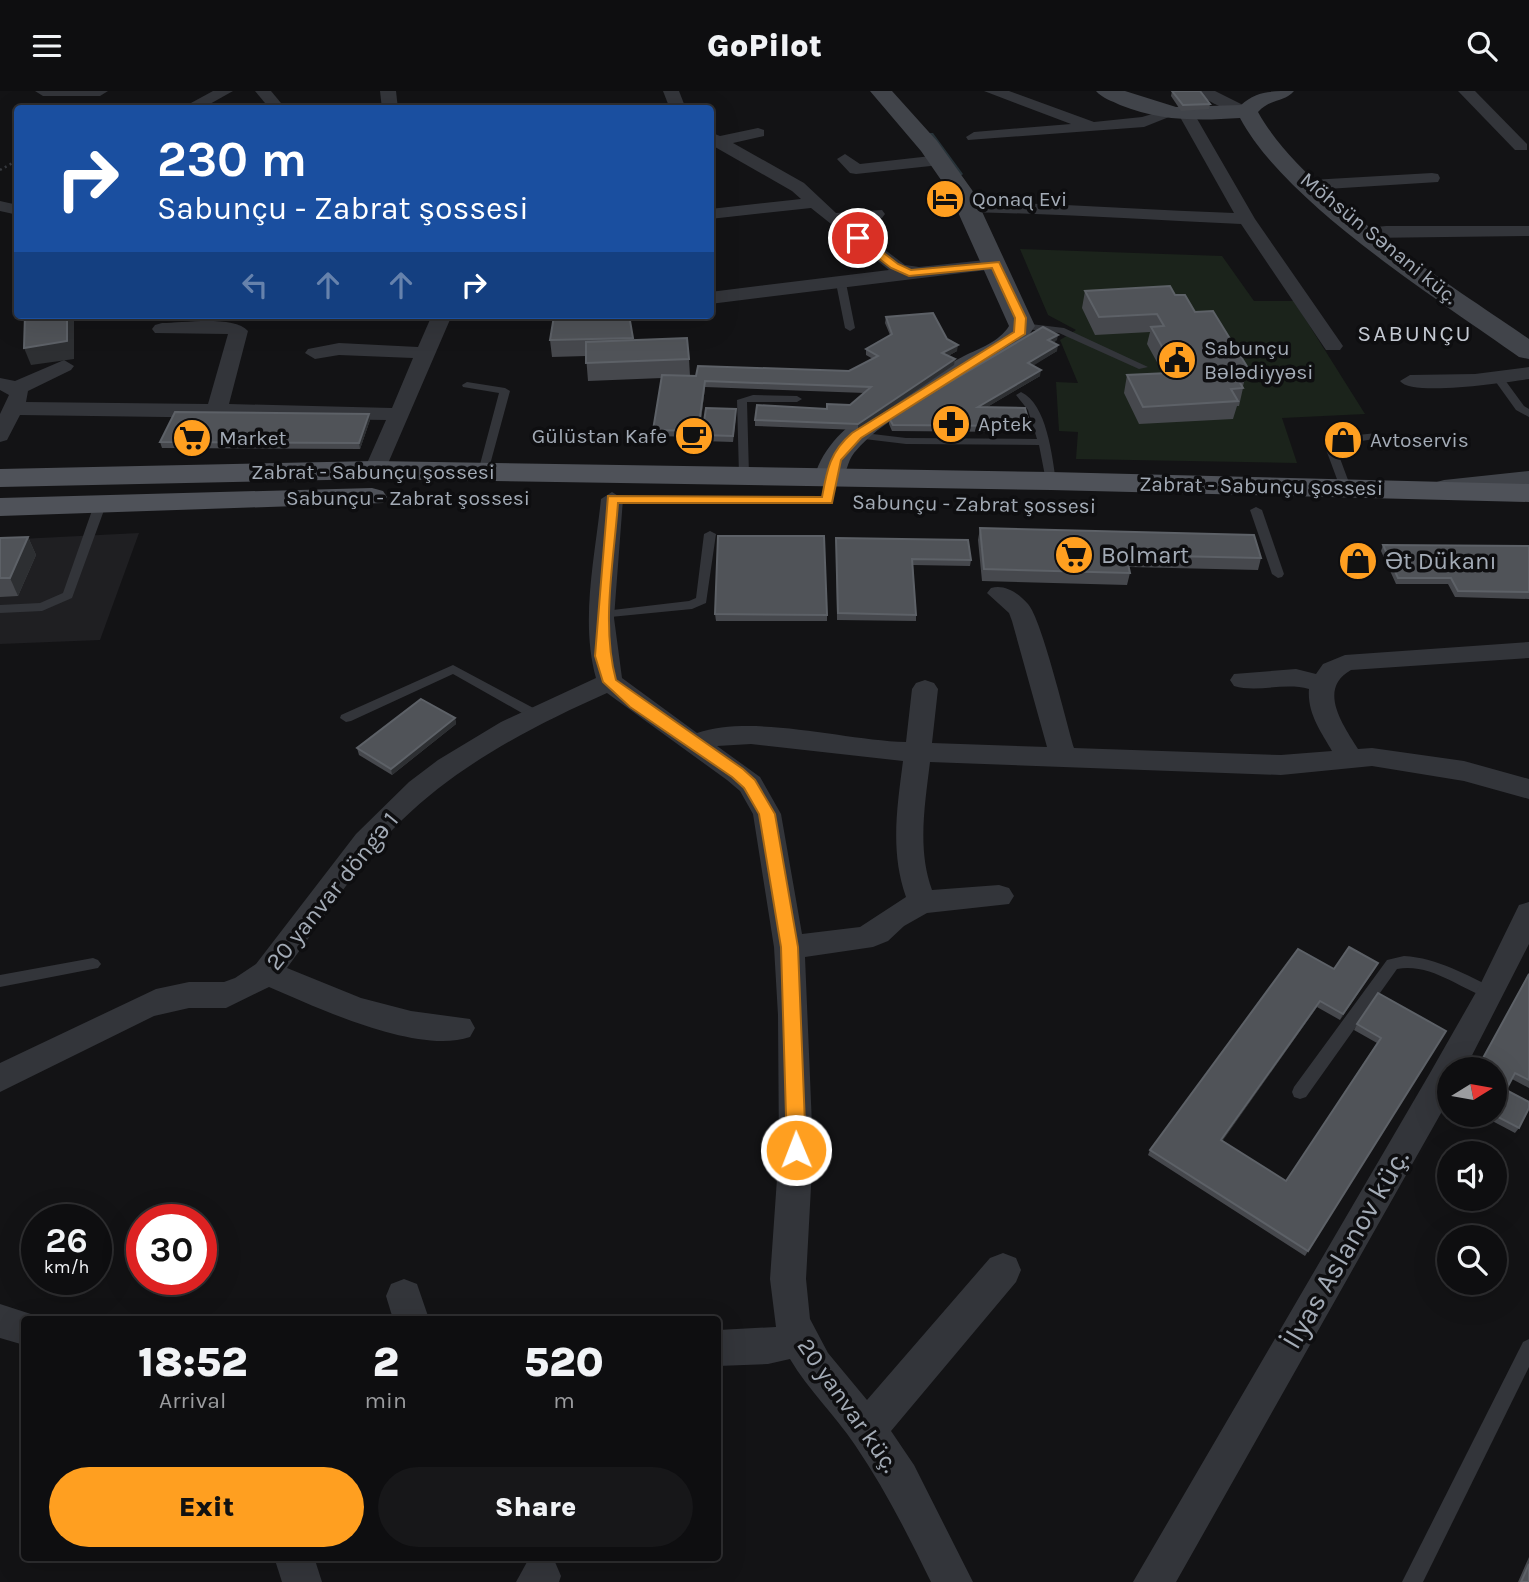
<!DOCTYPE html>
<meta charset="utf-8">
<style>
body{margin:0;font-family:Karla,sans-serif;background:#171719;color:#f1f3f6;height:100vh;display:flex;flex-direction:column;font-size:26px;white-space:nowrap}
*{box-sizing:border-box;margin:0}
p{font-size:23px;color:#9b9c9f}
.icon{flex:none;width:38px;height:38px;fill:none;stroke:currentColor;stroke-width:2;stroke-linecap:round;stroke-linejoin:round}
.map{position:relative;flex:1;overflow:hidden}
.sheet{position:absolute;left:21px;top:1225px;width:700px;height:245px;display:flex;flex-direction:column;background:#0e0e10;border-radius:7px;box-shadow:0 7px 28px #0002,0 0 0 2px #2e2e30}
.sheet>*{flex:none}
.top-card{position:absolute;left:14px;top:14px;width:700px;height:214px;border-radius:7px;box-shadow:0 7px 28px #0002,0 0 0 2px #2e2e30;background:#1a4fa0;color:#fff;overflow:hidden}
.needle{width:46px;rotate:79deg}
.tools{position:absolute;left:1437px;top:966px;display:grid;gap:14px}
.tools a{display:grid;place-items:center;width:70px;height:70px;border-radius:50%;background:#0e0e10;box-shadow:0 7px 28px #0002,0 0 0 2px #2e2e30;font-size:35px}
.speed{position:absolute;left:21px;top:1113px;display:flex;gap:14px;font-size:35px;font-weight:700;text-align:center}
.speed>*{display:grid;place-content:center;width:91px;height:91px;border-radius:50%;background:#0e0e10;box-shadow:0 7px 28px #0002,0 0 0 2px #2e2e30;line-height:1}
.speed small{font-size:18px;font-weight:400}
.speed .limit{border:10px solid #d22;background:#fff;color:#111}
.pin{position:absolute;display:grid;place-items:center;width:60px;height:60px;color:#fff;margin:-30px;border:4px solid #fff;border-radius:50%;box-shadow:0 2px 7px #0007}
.me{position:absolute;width:77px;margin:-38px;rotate:359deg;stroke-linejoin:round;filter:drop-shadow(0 0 5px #0008)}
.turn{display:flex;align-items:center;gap:24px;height:147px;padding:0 28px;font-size:32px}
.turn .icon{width:91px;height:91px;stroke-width:2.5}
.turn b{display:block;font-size:49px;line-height:60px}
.lanes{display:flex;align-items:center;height:66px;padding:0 28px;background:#0003;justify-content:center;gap:35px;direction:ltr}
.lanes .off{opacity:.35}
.eta{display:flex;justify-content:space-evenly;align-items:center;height:119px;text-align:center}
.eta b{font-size:42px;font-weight:800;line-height:49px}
.cta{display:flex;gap:14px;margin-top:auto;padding:14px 28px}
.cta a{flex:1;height:80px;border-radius:42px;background:#ff9f20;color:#111;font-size:28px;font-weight:800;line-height:80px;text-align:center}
.cta a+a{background:#171719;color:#f1f3f6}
header{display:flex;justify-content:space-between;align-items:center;height:91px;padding:0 28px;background:#0e0e10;font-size:32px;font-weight:800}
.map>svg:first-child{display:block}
</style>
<header><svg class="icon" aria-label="menu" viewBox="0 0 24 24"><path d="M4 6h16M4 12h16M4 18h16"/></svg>GoPilot<svg class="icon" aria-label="search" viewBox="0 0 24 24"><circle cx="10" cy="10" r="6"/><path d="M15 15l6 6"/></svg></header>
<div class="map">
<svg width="1529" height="1491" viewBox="0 0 1529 1491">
<rect width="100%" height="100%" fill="#131315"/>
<path fill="#1f1f22" d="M139,442L100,549L0,553V449Z"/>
<path fill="#1b231b" d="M1020,158L1222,165L1254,210H1294L1365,323L1282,327L1297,372L1076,368L1078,341L1059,340L1056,291L1078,292L1060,249L1076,239L1048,224Z"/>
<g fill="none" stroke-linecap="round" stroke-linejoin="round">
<path fill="#283339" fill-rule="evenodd" d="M929,42H933L963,83L962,84H958L928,43Z"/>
<path stroke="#393c41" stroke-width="2.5" stroke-dasharray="2 3.5" stroke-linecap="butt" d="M0,79L18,69"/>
<g fill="#33353a" fill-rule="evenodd">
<path d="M841,189L846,192L855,237L850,240L845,237L836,192Z"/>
<path d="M1022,232L1064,237L1148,276L1139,278L1059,242L1019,237L1017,235Z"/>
<path d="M1498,284L1502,285L1524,315L1529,318V326L1516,319L1493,287Z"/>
<path d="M467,291L505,297L510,300L488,381L483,384L478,381L499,302L463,296L462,294Z"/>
<path d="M1021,301C1047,313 1052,365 1056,390L1055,392L1051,393L1046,390L1039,354L906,353L856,347L851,344L856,341L906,347L1037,348L1028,319L1016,304Z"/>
<path d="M753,304L797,305L802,308L797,311H747L749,384L744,387L739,384L737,309Z"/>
<path d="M1377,342L1381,343V347L1335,354L1351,397L1345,400L1341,399L1324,353L1339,346Z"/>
<path d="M101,408L107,411L72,507L42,520L0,522V514L40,512L63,502L95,411Z"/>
<path d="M1256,416L1262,419L1284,483L1282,486L1278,487L1272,483L1250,419Z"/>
<path d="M710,440L716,443L706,512L692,518L600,527L598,524L604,520L689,510L696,507L704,443Z"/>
<path d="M453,574L539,620L540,623L534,627L529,626L453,583L351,630L346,631L340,627L341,624Z"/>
<path d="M1404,865C1438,867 1466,884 1496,898L1499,902L1496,906L1491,908C1459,898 1432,872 1397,878L1306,1006L1300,1008L1294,1006L1292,1001L1294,996L1387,869Z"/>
<path d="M93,867L98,869L101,873L98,877L0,896V884Z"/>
<path d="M1529,1248V1276L1423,1491H1402L1523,1251Z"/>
</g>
<g fill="#33353a" fill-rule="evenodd">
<path d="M35,0H108L100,5H43Z"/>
<path d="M213,0H233L201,18H180Z"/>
<path d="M255,0H271L286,18H270Z"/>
<path d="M380,0H396L398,18H382Z"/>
<path d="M663,0H679L686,18H670Z"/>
<path d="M984,0H1009L1094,31L1142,26L1166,19L1174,24L1144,36L968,49L966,46L974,41L1071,33Z"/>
<path d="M1196,0H1215L1255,20L1247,25C1230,20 1209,13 1196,0Z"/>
<path d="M1458,0H1475L1527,53V59H1515Z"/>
<path d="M1188,21L1196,26L1255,128L1343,255L1340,259H1326L1241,133C1150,129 1060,123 969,121L960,116L969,111C1058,112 1145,119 1234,122L1180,26Z"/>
<path d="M758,37L764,39V45L733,52L804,92L836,122L882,119L885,123L882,127L848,131L905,174L919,176L995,168L1004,173L995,178L710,213V201L889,179L811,117L710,128V118L801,108L792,100L715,56L710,57V41L720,45Z"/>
<path d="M845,63L860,73L940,64L948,69L940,74L856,83L850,82L837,68Z"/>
<path d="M1432,82L1438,83L1440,87L1438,91L1311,99L1303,94L1311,89Z"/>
<path d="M0,110L18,114V124L0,120Z"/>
<path d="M1386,135H1529V145L1366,147L1357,142L1366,137Z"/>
<path d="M432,224H452L383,384H367L364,379L386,329L20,324L7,349L0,351V323L9,304L0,299V287L15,290L64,269L74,275L71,279L28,300L26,311L208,313L228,243L155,242L152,238L155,234L162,232C183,232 234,224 248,240L229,313L392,317L413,267L339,264L315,268L305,262L308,258L339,252L418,256Z"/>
<path d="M1529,276V288C1508,291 1411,306 1400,290L1410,284L1475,283Z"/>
<path d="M612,401L623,408L614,527L622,587L697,642C755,623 843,649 906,651L912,598L916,592L925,589L934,592L938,598L932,652L1047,656L1012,530L1009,522L987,502L991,497C1005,493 1018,502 1028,513C1042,529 1066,630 1074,657L1281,664L1332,660C1321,641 1307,622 1309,598C1284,591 1258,602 1234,595L1230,589L1234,583L1296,578L1316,583L1323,573L1345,564L1529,551V567L1351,579C1317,598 1343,634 1358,658L1372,657L1464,670L1529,688V708L1464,690L1372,675L1281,684L930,671C925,713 917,758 932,799L999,794L1009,797L1014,805L1009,813L927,822L904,835L888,850L873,856L805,866L813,1059L806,1188L810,1228L828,1262L867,1309L990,1167L1003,1162L1016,1167L1021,1179L1016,1191L891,1340L914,1374L973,1491H931C908,1444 885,1398 855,1354C835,1324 809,1300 790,1268L768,1273L718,1275V1239L776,1236L770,1188L779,1059L778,924L774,856L753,723L740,700L727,689L607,602C533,635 461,672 402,729C358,772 324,827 287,877L361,907L411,920L470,928L475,937L470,946C418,964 318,917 269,896L226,917H189L154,925L0,1001V972L156,898L189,891H224L235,887L256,873L356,743L409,691L438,669L501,631L596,587C580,530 595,466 601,408ZM751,653L903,670C897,717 890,761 906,806L860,836L802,843L781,723L760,686L717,655Z"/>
<path d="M1529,811V853L1465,978H1449V1008L1176,1491H1133L1430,982L1479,896L1519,814Z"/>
<path d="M404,1188L417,1193L429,1228H393L386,1205L391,1193Z"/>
<path d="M0,1213L37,1225L39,1228H24V1254L0,1247Z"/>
<path d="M274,1466H314L322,1491H282Z"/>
<path d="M537,1466L555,1471L561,1485L559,1491H516L527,1471Z"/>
</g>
<g fill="#41444a" fill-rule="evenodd">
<path d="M870,0H892L937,50L972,99L1035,235L1023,253L1012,262C966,289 887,321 854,362C847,371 847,382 841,391L830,394L819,391L815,385C830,328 916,291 964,265C980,257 999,251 1009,235L948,99L921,60Z"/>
<path d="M1096,0H1125L1176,16L1241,14C1256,0 1271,0 1294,0C1285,11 1269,8 1258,21C1303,103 1450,193 1529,248V268L1519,266C1439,209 1285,112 1240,27C1197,30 1160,30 1120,14C1112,10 1102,7 1096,0Z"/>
<path d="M1529,380V398L1444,407L1433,404L1429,398L1433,392L1444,389Z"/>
</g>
<g fill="#4f5259" fill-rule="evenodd">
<path d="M375,370L1051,381L1529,393V411L1051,399L375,388L0,396V378Z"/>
<path d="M372,397L383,400L387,406L383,412L0,425V407Z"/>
</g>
</g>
<g fill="#46484d">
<path d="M1172,0L1210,13L1209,18L1181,20L1171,5Z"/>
<path d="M1085,200L1175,204L1195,221L1248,277L1243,295H1242L1243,297L1239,315H1237L1233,328L1139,333L1124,302L1127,284L1163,282L1147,253L1150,241L1095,244L1082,217Z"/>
<path d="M629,224L633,249L689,268L690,285L849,280L873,268L866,264V258L890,244L885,232L886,226L947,248L957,260L948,265L955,268L954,274L858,339L755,335V329L850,314L865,302L705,296L699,346L653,345V339L662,287L588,290L586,265L552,266L550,249Z"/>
<path d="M1057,249L1053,252L1057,260L1033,274L1040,285L987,316L1030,335L1029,341L892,340L889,333V327Z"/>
<path d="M736,324L733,351L702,350V344Z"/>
<path d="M370,329L360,358L162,357L160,351Z"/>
<path d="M980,437L1261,467L1258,479L1129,476L1130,482L1127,494L982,490L978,449Z"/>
<path d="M28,446L36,464L18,505L0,506V447Z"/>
<path d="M836,447L971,469L970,475L913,474L916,524V530L837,529Z"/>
<path d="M1383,454L1529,455V508L1455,506L1448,493H1396L1381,460Z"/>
<path d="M715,523L827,524V530H716Z"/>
<path d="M455,627L456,633L392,684L359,664L357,657Z"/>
<path d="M1378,872L1340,929L1317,916L1222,1050L1286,1090L1377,952L1354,939L1357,933L1446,940L1305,1165L1148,1064L1150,1059L1334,878Z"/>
<path d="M1529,882V997L1512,988L1506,999L1519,1037L1515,1042L1481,1024H1494V978H1477Z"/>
<path d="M1529,1466V1491H1518Z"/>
</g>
<g fill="#2d2f32">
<path d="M67,224H74V268L31,274L24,257Z"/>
<path d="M1058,244L1057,249L1047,255L1048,249Z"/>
<path d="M958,254L957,260L942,268V262Z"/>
<path d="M1058,254L1057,260L1028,278V272Z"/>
<path d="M955,268L954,274L858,339V333Z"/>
<path d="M1041,279L1040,285L977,322L978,316Z"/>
<path d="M705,290V296L699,346L698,340Z"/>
<path d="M369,323L370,329L360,358L359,352Z"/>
<path d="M28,446L36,464L18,505L10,487Z"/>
<path d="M455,627L456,633L392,684L391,678Z"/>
<path d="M1378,872L1375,878L1340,929L1343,923Z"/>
<path d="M1320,910L1317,916L1219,1055L1221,1049Z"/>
</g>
<g fill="#505358" stroke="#5d6167" stroke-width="2">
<path d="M1172,0H1200L1210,13L1183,14Z"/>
<path d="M1170,195L1175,204H1185L1195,221L1213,220L1248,277L1232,278L1243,297L1231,298L1238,310L1143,316L1127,284L1190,281L1182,267L1169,268L1151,236L1164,235L1157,223L1099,226L1085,200Z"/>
<path d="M933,222L947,248L958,254L942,262L955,268L858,333L755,329L757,314L827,318V313L850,314L871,296L705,290L698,340L653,339L662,284L696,285L698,275L849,280L878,265L866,258L892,243L886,226Z"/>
<path d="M25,224H67V250L24,257Z"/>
<path d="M558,224H629L633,247L550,249L554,225Z"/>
<path d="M1043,236L1058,244L1048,249L1058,254L1028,272L1041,279L978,316L1025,317L1030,335L893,334L889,327Z"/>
<path d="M687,247L689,268L586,272V251Z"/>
<path d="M706,317L736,318L733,345L702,344Z"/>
<path d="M175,321L369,323L359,352L160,351Z"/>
<path d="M980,437L1254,444L1261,467L1126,464L1130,482L984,478Z"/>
<path d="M718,445H824L827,524L715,523Z"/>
<path d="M28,446L10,487H0V447Z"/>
<path d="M836,447L968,449L971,469L912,468L916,524L838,522Z"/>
<path d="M1383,454L1529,455V501L1458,500L1451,487H1398Z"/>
<path d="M421,608L455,627L391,678L357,657Z"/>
<path d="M1349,856L1378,872L1343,923L1320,910L1221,1049L1286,1090L1381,947L1357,933L1378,902L1446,940L1308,1160L1150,1059L1298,858L1334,878Z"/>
<path d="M1529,883V989L1515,982L1506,999L1529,1011V1017L1519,1037L1494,1024V978H1477Z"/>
<path d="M1529,1473V1491H1521Z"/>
</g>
<path fill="#ff9f20" stroke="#a66715" stroke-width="2" d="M855,145H862L898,173L911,179L999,171L1026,227L1025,243L861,347L841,369L832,412H618C614,468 601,534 616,589L743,678L755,689L775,723L798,856L806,1059L803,1065L796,1067L790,1065L787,1059L781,856L759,723L744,697L732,686L630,616L603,591L595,565L608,405L822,406C827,378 830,361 852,342L1014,241L1015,227L992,177L909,185L891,177L855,149Z"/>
<defs>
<symbol id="hotel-disc" viewBox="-11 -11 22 22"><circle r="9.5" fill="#ff9f20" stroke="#0e0e10"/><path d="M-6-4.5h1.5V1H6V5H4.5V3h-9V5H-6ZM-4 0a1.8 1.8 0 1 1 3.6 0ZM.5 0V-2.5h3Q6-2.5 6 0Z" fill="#111"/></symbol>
<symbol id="civic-disc" viewBox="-11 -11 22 22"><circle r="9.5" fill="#ff9f20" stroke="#0e0e10"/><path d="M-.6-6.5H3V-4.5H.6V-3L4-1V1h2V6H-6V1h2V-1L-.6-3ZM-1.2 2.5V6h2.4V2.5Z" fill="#111"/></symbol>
<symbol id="pharmacy-disc" viewBox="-11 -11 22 22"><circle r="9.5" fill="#ff9f20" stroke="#0e0e10"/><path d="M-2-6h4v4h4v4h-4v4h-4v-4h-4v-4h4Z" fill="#111"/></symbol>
<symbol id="cafe-disc" viewBox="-11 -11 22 22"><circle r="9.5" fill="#ff9f20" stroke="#0e0e10"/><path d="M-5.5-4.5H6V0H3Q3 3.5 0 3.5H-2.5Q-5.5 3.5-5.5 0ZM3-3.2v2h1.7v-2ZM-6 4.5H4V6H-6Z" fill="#111"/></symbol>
<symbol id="supermarket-disc" viewBox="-11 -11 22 22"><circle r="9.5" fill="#ff9f20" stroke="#0e0e10"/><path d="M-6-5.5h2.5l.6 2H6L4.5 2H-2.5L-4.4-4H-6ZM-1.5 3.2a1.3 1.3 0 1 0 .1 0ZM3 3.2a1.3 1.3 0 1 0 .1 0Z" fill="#111"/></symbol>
<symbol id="shop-disc" viewBox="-11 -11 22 22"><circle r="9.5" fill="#ff9f20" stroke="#0e0e10"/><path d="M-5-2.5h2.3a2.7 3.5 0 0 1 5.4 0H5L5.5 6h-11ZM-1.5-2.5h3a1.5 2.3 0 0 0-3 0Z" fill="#111"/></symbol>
</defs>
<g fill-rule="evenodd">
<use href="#hotel-disc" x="923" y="86" width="44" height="44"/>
<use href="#civic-disc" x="1155" y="247" width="44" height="44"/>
<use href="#pharmacy-disc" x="929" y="311" width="44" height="44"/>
<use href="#cafe-disc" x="672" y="323" width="44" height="44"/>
<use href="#supermarket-disc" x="170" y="325" width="44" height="44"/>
<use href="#shop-disc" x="1321" y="327" width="44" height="44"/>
<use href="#supermarket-disc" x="1052" y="442" width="44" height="44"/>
<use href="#shop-disc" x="1336" y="448" width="44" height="44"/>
</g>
<g text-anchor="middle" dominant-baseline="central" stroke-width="7" stroke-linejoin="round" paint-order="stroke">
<g font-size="21" fill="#a3abb6" stroke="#0e0e10" text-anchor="start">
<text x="972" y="108">Qonaq Evi</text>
<text x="1204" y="257">Sabunçu<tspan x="1204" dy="24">Bələdiyyəsi</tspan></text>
<text x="978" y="333">Aptek</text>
<text x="667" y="345" text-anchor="end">Gülüstan Kafe</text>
<text x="219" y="347">Market</text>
<text x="1370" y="349">Avtoservis</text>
</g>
<g font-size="21" fill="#a3abb6" stroke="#0e0e10">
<text transform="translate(1379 147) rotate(39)">Möhsün Sənani küç.</text>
<text x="373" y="381">Zabrat - Sabunçu şossesi</text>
<text transform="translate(1261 395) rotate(1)">Zabrat - Sabunçu şossesi</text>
<text x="408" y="407">Sabunçu - Zabrat şossesi</text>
<text transform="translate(974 413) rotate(1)">Sabunçu - Zabrat şossesi</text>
</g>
<g font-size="23" letter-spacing="2" fill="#c4c9d2" stroke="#0e0e10">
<text x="1415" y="242">SABUNÇU</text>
</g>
<g font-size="24" fill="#a3abb6" stroke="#0e0e10" text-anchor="start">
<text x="1101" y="464">Bolmart</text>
<text x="1385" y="470">Ət Dükanı</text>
</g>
<g font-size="24" fill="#a3abb6" stroke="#0e0e10">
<text transform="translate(332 800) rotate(-51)">20 yanvar döngə 1</text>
<text transform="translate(848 1314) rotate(55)">20 yanvar küç.</text>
</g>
<g font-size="28" fill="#a3abb6" stroke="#0e0e10">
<text transform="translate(1345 1158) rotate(-60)">İlyas Aslanov küç.</text>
</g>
</g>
</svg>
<div class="tools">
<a><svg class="needle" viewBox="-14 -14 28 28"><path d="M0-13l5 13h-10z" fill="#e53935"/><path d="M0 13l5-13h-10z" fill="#9b9c9f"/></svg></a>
<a><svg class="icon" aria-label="sound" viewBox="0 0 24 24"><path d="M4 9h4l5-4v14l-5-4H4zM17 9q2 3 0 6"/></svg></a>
<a><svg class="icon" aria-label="search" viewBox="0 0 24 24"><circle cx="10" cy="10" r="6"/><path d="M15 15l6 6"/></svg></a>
</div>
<div class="speed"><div>26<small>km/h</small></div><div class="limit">30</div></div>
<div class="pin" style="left:858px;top:147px;background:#d93025"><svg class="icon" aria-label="arrive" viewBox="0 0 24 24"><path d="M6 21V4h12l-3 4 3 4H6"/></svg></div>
<svg class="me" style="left:796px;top:1059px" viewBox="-20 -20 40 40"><circle r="17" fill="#ff9f20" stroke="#fff" stroke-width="3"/><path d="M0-11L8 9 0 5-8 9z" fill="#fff"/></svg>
<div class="top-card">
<div class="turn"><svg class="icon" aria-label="right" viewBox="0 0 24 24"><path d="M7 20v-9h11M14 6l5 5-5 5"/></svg><div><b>230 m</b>Sabunçu - Zabrat şossesi</div></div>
<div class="lanes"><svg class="icon off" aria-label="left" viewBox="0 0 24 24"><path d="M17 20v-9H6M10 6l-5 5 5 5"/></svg><svg class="icon off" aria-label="ahead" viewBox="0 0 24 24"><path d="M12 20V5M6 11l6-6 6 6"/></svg><svg class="icon off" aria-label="ahead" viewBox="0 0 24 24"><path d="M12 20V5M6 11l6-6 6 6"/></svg><svg class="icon" aria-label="right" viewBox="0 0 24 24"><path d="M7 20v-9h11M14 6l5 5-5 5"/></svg></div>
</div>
<section class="sheet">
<div class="eta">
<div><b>18:52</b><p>Arrival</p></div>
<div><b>2</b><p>min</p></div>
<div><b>520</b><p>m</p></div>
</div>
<div class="cta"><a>Exit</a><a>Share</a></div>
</section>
</div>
